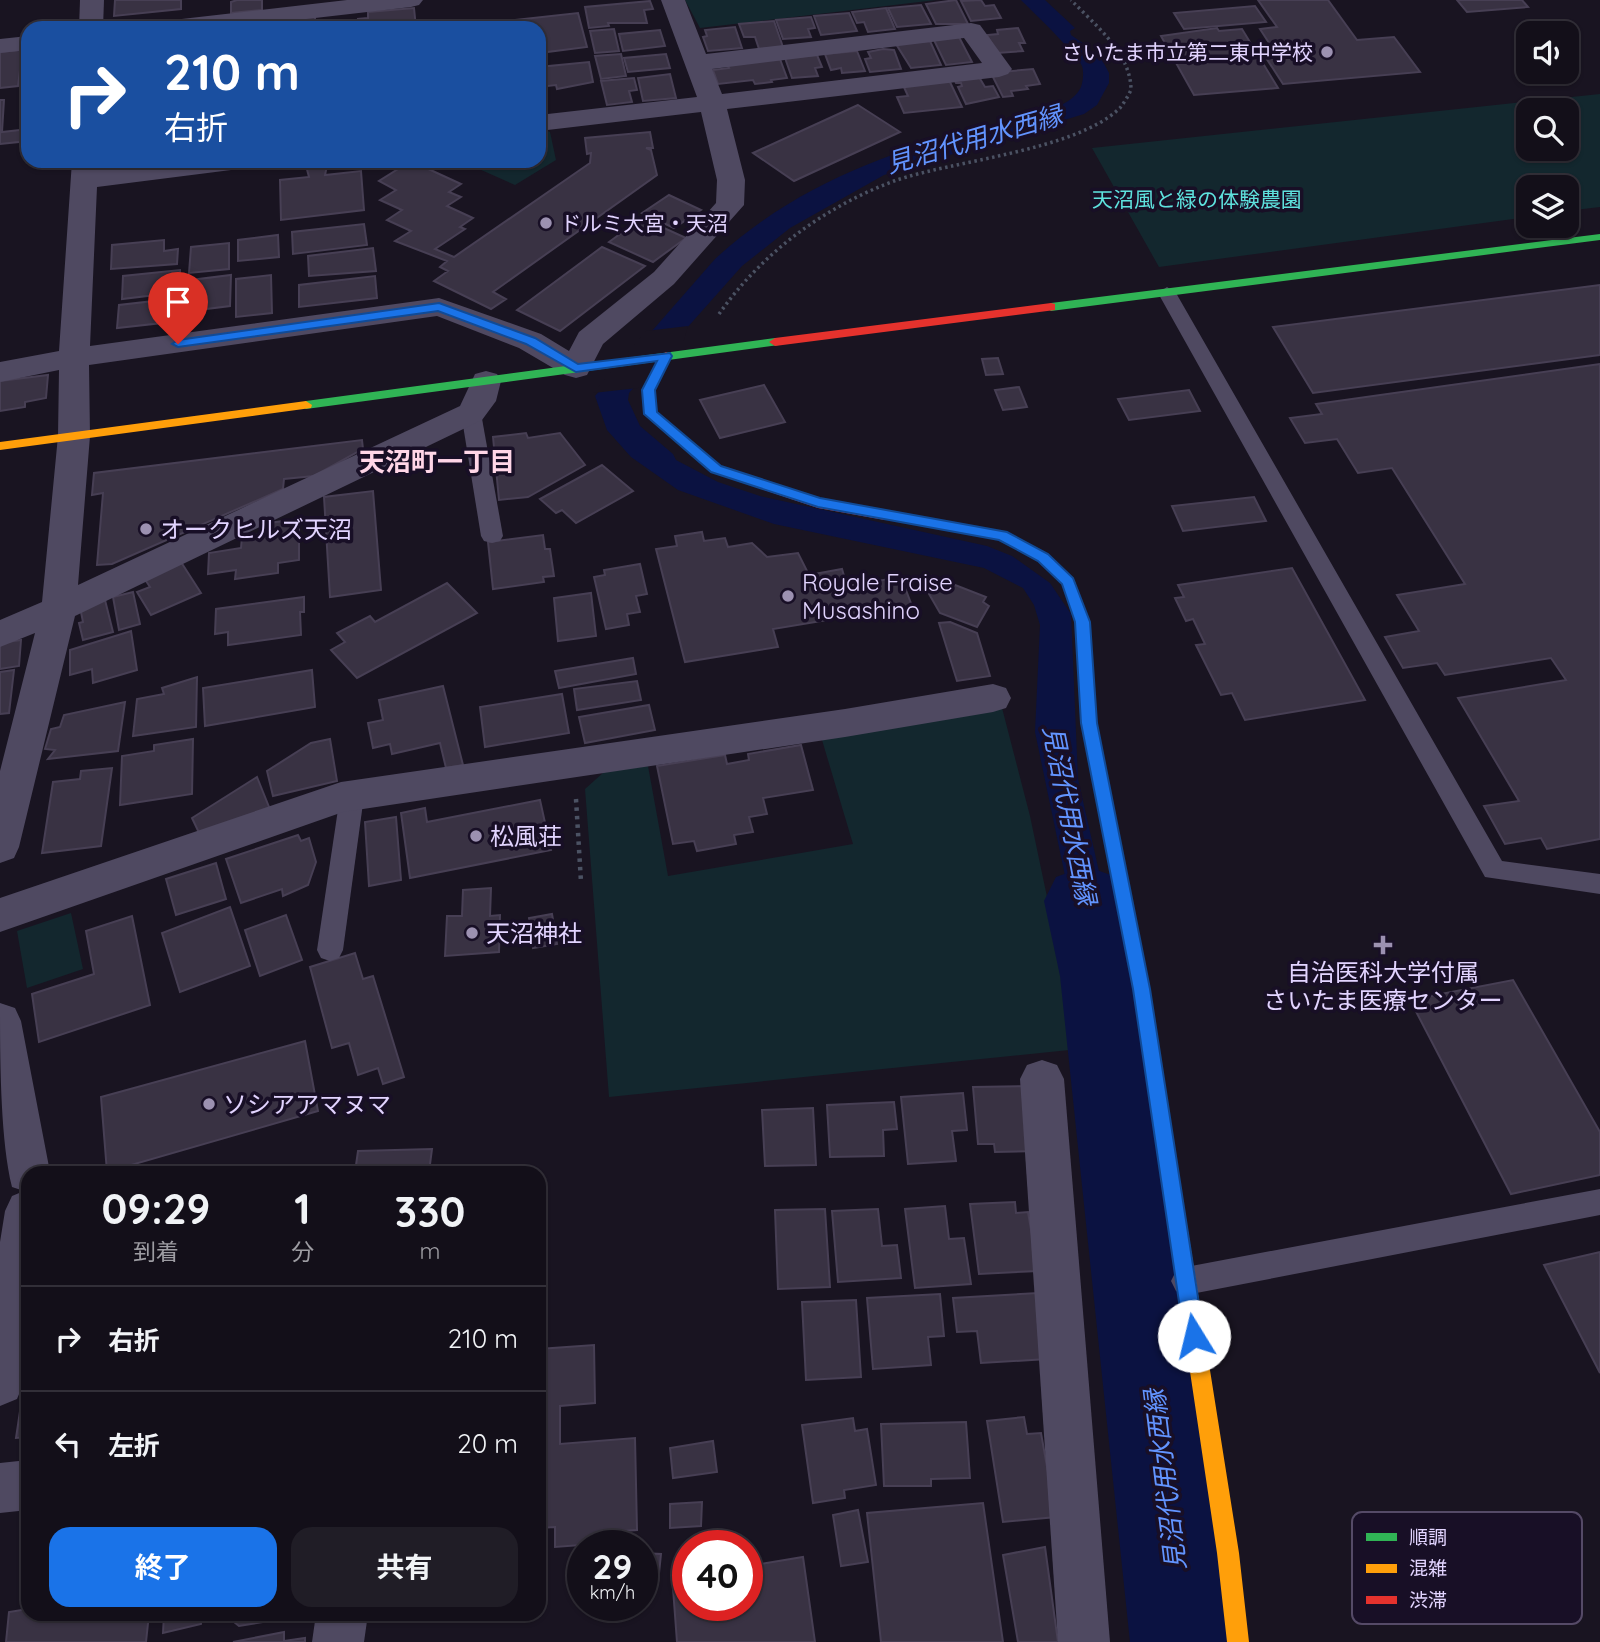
<!DOCTYPE html>
<html lang="ja">
<meta charset="utf-8">
<style>
body{margin:0;font-family:Quicksand,"Noto Sans JP",sans-serif;background:#201d26;color:#f1f3f6;height:100vh;display:flex;flex-direction:column;font-size:26px;white-space:nowrap}
*{box-sizing:border-box;margin:0}
p{font-size:23px;color:#9d9ca2}
.icon{flex:none;width:38px;height:38px;fill:none;stroke:currentColor;stroke-width:2;stroke-linecap:round;stroke-linejoin:round}
.map{position:relative;flex:1;overflow:hidden}
.panel{position:absolute;left:21px;top:1166px;width:525px;height:455px;display:flex;flex-direction:column;background:#130f19;border-radius:21px;box-shadow:0 2px 5px #0004,0 0 0 2px #322f38}
.panel>*{flex:none}
.guide{position:absolute;left:21px;top:21px;width:525px;height:147px;border-radius:21px;box-shadow:0 2px 5px #0004,0 0 0 2px #322f38;background:#1a4fa0;color:#fff;overflow:hidden}
.tools{position:absolute;left:1516px;top:21px;display:grid;gap:14px}
.tools a{display:grid;place-items:center;width:63px;height:63px;border-radius:14px;background:#130f19;box-shadow:0 2px 5px #0004,0 0 0 2px #322f38;font-size:35px}
.speed{position:absolute;left:567px;top:1530px;display:flex;gap:14px;font-size:35px;font-weight:700;text-align:center}
.speed>*{display:grid;place-content:center;width:91px;height:91px;border-radius:50%;background:#130f19;box-shadow:0 2px 5px #0004,0 0 0 2px #322f38;line-height:1}
.speed small{font-size:18px;font-weight:400}
.speed .limit{border:10px solid #d22;background:#fff;color:#111}
.pin{position:absolute;display:grid;place-items:center;width:60px;height:60px;color:#fff;margin:-72px -30px;border-radius:50% 50% 50% 0;rotate:-45deg;box-shadow:0 0 7px #0007}
.pin .icon{rotate:45deg}
.me{position:absolute;width:77px;margin:-38px;rotate:351deg;stroke-linejoin:round;filter:drop-shadow(0 0 5px #0008)}
.turn{display:flex;align-items:center;gap:24px;height:147px;padding:0 28px;font-size:32px}
.turn .icon{width:91px;height:91px;stroke-width:2.5}
.turn b{display:block;font-size:49px;line-height:60px}
.eta{display:flex;justify-content:space-evenly;align-items:center;height:119px;text-align:center}
.eta b{font-size:42px;font-weight:700;line-height:49px}
.button{display:flex;gap:14px;margin-top:auto;padding:14px 28px}
.button a{flex:1;height:80px;border-radius:21px;background:#1a73e8;color:#fff;font-size:28px;font-weight:700;line-height:80px;text-align:center}
.button a+a{background:#201d26;color:#f1f3f6}
ul{padding:0;list-style:none}
li{display:flex;align-items:center;gap:21px;height:105px;padding:0 28px;border-top:2px solid #322f38}
li div{flex:1}
li b{display:block;font-size:26px}
li em{font-style:normal}
.map>svg:first-child{display:block}
</style>
<div class="map">
<svg width="1600" height="1642" viewBox="0 0 1600 1642">
<rect width="100%" height="100%" fill="#191421"/>
<g fill="#13272e" fill-rule="evenodd">
<path d="M685,0H936L700,28Z"/>
<path d="M1600,94V207L1566,211V187H1528V217L1159,267L1092,148ZM1528,110H1566V149H1528Z"/>
<path d="M543,129L550,132L556,160L515,185L461,161H539V130Z"/>
<path d="M1001,704L1030,816L1079,1049L609,1097L585,789L604,772L648,766L668,876L853,844L822,740Z"/>
<path d="M71,913L83,969L27,988L17,931Z"/>
</g>
<path fill="#0b1241" d="M1021,0H1045L1075,28L1070,31L1071,35L1090,48L1087,53L1101,58L1109,73V83L1097,105L1084,114L884,175L790,228L742,266L629,393L628,400L640,426L673,454L676,460L718,482L760,496L987,546L1012,556L1050,583L1071,614L1078,779L1130,1008L1093,1010L1035,732L1040,625L1034,605L1023,588L984,568L774,524L678,490L631,457L607,430L595,396L715,259C791,189 881,154 980,128C1005,122 1070,113 1081,87C1083,82 1084,72 1082,66C1078,55 1032,11 1021,0Z"/>
<path fill="#191421" d="M688,326L684,340L638,388L593,393L646,331Z"/>
<g fill="none" stroke-linecap="round" stroke-linejoin="round">
<path fill="#0b1241" fill-rule="evenodd" d="M1086,866L1116,877L1128,901L1146,976L1240,1642H1130L1060,976L1044,901L1056,877Z"/>
</g>
<g fill="#393243" stroke="#473f54" stroke-width="2">
<path d="M115,0H181V9L114,16Z"/>
<path d="M237,0H262V10L231,13V2Z"/>
<path d="M956,0L968,24H936L926,4Z"/>
<path d="M981,0L985,6L994,5L1001,18L971,21L961,1Z"/>
<path d="M1258,0H1328L1357,40L1394,37L1420,72L1283,84L1259,47L1271,46L1260,29L1277,27Z"/>
<path d="M1457,0H1522L1528,7L1467,12Z"/>
<path d="M650,1L653,9L644,10L647,23H608L609,26L589,28L585,7Z"/>
<path d="M921,5L931,24L897,27L888,8Z"/>
<path d="M1255,6L1266,22L1184,29L1174,13Z"/>
<path d="M414,8L416,28H359L358,19L368,18V12Z"/>
<path d="M886,8L895,29L868,32L864,22L857,23L852,12Z"/>
<path d="M578,13L587,47L539,53V28H439L451,27L450,23L469,21L470,25Z"/>
<path d="M849,13L857,31L821,35L814,16Z"/>
<path d="M315,16V28H269V20Z"/>
<path d="M811,17L815,28L808,29L811,37L783,39L776,20Z"/>
<path d="M774,21L783,47L759,49L755,37H744L739,24Z"/>
<path d="M735,27L742,48L708,51L703,37L707,36L705,30Z"/>
<path d="M1018,28L1025,43H1019L1023,51L997,53L987,35L998,34L997,30Z"/>
<path d="M1217,28L1219,31L1242,29L1278,88L1194,95L1161,36Z"/>
<path d="M614,29L619,51L595,53L590,31Z"/>
<path d="M660,30L665,46L623,51L619,34Z"/>
<path d="M959,37L972,62L946,65L934,40Z"/>
<path d="M930,41L941,65L911,68L896,44Z"/>
<path d="M28,49L26,61L21,62L18,86L0,88V52Z"/>
<path d="M883,49L894,50L901,69L870,72L865,59L871,58L868,52Z"/>
<path d="M857,51L865,71L842,73L841,68L831,70L825,54Z"/>
<path d="M621,54L626,76L601,79L595,56Z"/>
<path d="M666,54L670,68L628,72L624,58Z"/>
<path d="M817,55L822,67L815,68L818,76L792,78L785,58Z"/>
<path d="M780,59L787,78L771,80L772,82L755,84L753,80L718,84L713,70L729,68L727,64Z"/>
<path d="M589,62L593,82L557,89L556,85L539,87V67Z"/>
<path d="M1033,69L1040,84L1026,86L1028,89L1011,91L1013,96L1003,97L991,73Z"/>
<path d="M670,74L676,98L643,101L638,78Z"/>
<path d="M979,77L985,87L993,86L999,97L966,104L958,87L962,86L961,83H956L954,79Z"/>
<path d="M634,78L637,90L629,91L632,102L607,105L601,81Z"/>
<path d="M949,80L962,107L904,113L897,97L908,96L903,85Z"/>
<path d="M0,100H4L2,132L28,129V141L0,144Z"/>
<path d="M858,105L900,132L794,181L753,153Z"/>
<path d="M650,132L653,148H646L651,150L657,175L493,292L506,299L491,309L434,281L448,271L440,267L447,261L395,241L411,231L387,220L402,210L380,200L396,190L379,181L411,161L461,184L449,192L461,197L447,206L473,218L460,227L465,229L435,249L454,257L590,163L591,153L587,154L585,138Z"/>
<path d="M328,161L325,175L361,171L364,210L281,220L280,180L309,177L305,162Z"/>
<path d="M669,195L701,210L674,228L642,213Z"/>
<path d="M642,218L686,238L653,262L609,242Z"/>
<path d="M364,224L367,245L293,254L292,232Z"/>
<path d="M278,235L279,257L238,261V240Z"/>
<path d="M164,240V251L178,249L177,264L111,269L112,245Z"/>
<path d="M229,243V269L189,273L191,247Z"/>
<path d="M602,247L645,266L560,331L517,310Z"/>
<path d="M373,248L376,271L309,276L308,256Z"/>
<path d="M180,270V292L122,299L123,276Z"/>
<path d="M231,275L230,306L190,311L191,280Z"/>
<path d="M271,275L272,313L236,317V279Z"/>
<path d="M375,276L377,298L299,307V285Z"/>
<path d="M1600,285V355L1313,393L1273,327Z"/>
<path d="M172,299L171,322L117,328L119,305Z"/>
<path d="M998,358L1003,374L986,375L982,359Z"/>
<path d="M1600,364V839L1547,849L1541,838L1505,844L1484,806L1519,801L1458,698L1566,680L1551,658L1445,675L1437,663L1403,668L1385,637L1419,631L1397,595L1465,584L1392,468L1358,473L1337,439L1305,443L1290,418L1322,414L1316,404Z"/>
<path d="M48,375L46,398L25,402V407L0,411V381Z"/>
<path d="M764,385L785,422L720,438L700,400Z"/>
<path d="M1019,387L1027,407L1003,410L995,390Z"/>
<path d="M1189,390L1200,411L1129,420L1118,399Z"/>
<path d="M526,433L528,438L560,433L585,465L528,497L499,500L493,437Z"/>
<path d="M362,440L363,449L314,476L284,479L283,489L112,564L97,565L103,493L92,495L94,473Z"/>
<path d="M602,465L633,491L576,523L562,510L556,513L540,499Z"/>
<path d="M373,491L381,590L330,597L324,497Z"/>
<path d="M1254,497L1266,521L1183,531L1172,506Z"/>
<path d="M299,519V560L278,563V573L235,579L236,570L208,574L209,553L241,548L242,537L269,533V523Z"/>
<path d="M702,532L704,541L725,538L728,547L752,543L767,557L798,553L809,575L842,569L847,586L901,577L912,606L773,629L778,647L685,662L656,549L677,546L675,536Z"/>
<path d="M543,535L545,549H550L554,576L543,577L544,582L493,589L488,542Z"/>
<path d="M181,562L201,593L151,615L137,592L150,587L144,578Z"/>
<path d="M640,564L647,594L636,596L640,612L627,614L629,625L606,629L594,577L605,575L604,570Z"/>
<path d="M1292,568L1365,700L1245,720L1232,693L1221,695L1196,645L1205,644L1193,619L1186,621L1175,598L1184,597L1178,585Z"/>
<path d="M932,576L986,597L983,602L989,606L977,627L940,613L925,587Z"/>
<path d="M447,583L477,613L357,678L331,650L345,642L337,633L370,616L375,622Z"/>
<path d="M133,592L140,624L119,630L113,597Z"/>
<path d="M591,593L596,636L558,641L554,598Z"/>
<path d="M304,597V612H300L301,635L228,645V632L215,634L216,609Z"/>
<path d="M105,600L113,632L83,640L79,623L83,622L80,607Z"/>
<path d="M950,622L977,633L990,676L957,681L939,623Z"/>
<path d="M131,631L137,670L93,683L92,669L70,675V650Z"/>
<path d="M21,640L19,666L0,669V643Z"/>
<path d="M633,658L636,674L559,688L555,671Z"/>
<path d="M14,670L9,713L0,714V672Z"/>
<path d="M312,670L315,707L205,726L203,688Z"/>
<path d="M197,677L196,727L133,736L137,699L164,694L162,688Z"/>
<path d="M637,681L641,700L577,710L574,689Z"/>
<path d="M443,686L463,765L446,768L440,743L392,754L390,744L373,748L368,723L383,720L379,700Z"/>
<path d="M562,694L569,733L485,747L480,707Z"/>
<path d="M125,702L118,751L48,759L55,750L45,749L51,729L60,727L64,715Z"/>
<path d="M649,705L655,730L585,743L579,717Z"/>
<path d="M193,739L192,794L120,805L122,756L154,751V745Z"/>
<path d="M330,739L337,781L273,796L267,771L311,743Z"/>
<path d="M801,745L813,790L763,798L767,814L749,817L753,832L734,835L736,844L697,851L694,841L673,844L657,766L725,755L727,764L749,760L748,754Z"/>
<path d="M112,768L101,846L42,853L53,782L80,779L81,771Z"/>
<path d="M257,777L271,812L201,837L192,818Z"/>
<path d="M540,800L551,850L410,878L401,813L425,808L427,822Z"/>
<path d="M396,817L401,880L369,886L365,822Z"/>
<path d="M298,835L301,841L309,838L316,862L308,885L283,896L282,889L241,903L226,859Z"/>
<path d="M216,863L226,899L176,915L166,879Z"/>
<path d="M491,888L490,916L500,915L499,952L445,956L447,916H462L463,890Z"/>
<path d="M230,907L250,966L180,992L162,933Z"/>
<path d="M552,914L557,944L533,948L529,918Z"/>
<path d="M286,915L302,960L260,976L245,930Z"/>
<path d="M132,916L150,1005L39,1042L32,994L94,974L86,931Z"/>
<path d="M355,953L363,979L373,976L404,1077L383,1084L378,1068L358,1075L349,1043L332,1048L310,967Z"/>
<path d="M1513,980L1600,1132V1175L1511,1194L1410,1000Z"/>
<path d="M305,1041L318,1111L107,1172L101,1097Z"/>
<path d="M1033,1086L1040,1151L995,1152L994,1144H978L973,1087Z"/>
<path d="M963,1093L967,1130L952,1131L956,1161L908,1164L901,1097Z"/>
<path d="M894,1102L897,1129L883,1130L884,1156L830,1157L827,1105Z"/>
<path d="M813,1108L816,1165L765,1166L762,1110Z"/>
<path d="M432,1149L429,1172H355L358,1151Z"/>
<path d="M1015,1202L1016,1213L1028,1212L1038,1271L979,1274L970,1204Z"/>
<path d="M945,1206L949,1239L964,1238L971,1284L915,1288L905,1209Z"/>
<path d="M825,1209L830,1287L778,1289L775,1210Z"/>
<path d="M878,1209L882,1246L897,1245L901,1278L838,1282L832,1211Z"/>
<path d="M1600,1252V1373L1544,1265Z"/>
<path d="M1038,1293L1047,1359L981,1363L977,1331L957,1332L953,1298Z"/>
<path d="M940,1294L944,1336L928,1337L931,1365L873,1369L867,1298Z"/>
<path d="M856,1300L861,1377L806,1380L802,1302Z"/>
<path d="M594,1345L595,1403L560,1406V1444L635,1438L637,1530L608,1532L607,1543L555,1547V1527L539,1528V1349Z"/>
<path d="M28,1358V1437L16,1438Z"/>
<path d="M1024,1417L1027,1434L1041,1433L1056,1517L1003,1522L987,1421Z"/>
<path d="M853,1418L855,1431L867,1429L876,1485L844,1490L845,1498L813,1503L802,1425Z"/>
<path d="M966,1422L970,1478L931,1479V1486H884L881,1424Z"/>
<path d="M713,1441L717,1472L673,1478L670,1448Z"/>
<path d="M702,1502L701,1526L670,1528V1504Z"/>
<path d="M983,1503L1003,1642H881L867,1513Z"/>
<path d="M858,1510L868,1562L841,1566L833,1515Z"/>
<path d="M1045,1547L1058,1642H1018L1003,1555Z"/>
<path d="M642,1553L661,1554L658,1583L642,1582Z"/>
<path d="M803,1557L815,1642H677L673,1588L688,1586V1605H747V1577L761,1575L760,1564Z"/>
<path d="M28,1609V1614H149L146,1642H6L9,1612Z"/>
<path d="M164,1614H202L201,1624L163,1633Z"/>
<path d="M224,1614H311L239,1626Z"/>
<path d="M284,1632V1641L305,1638V1642H233Z"/>
</g>
<g fill="none" stroke-linecap="round" stroke-linejoin="round">
<path stroke="#4b5263" stroke-width="3.5" stroke-dasharray="2.5 3.5" stroke-linecap="butt" d="M719,314C762,253 824,207 894,181C954,160 1075,151 1120,108C1124,103 1128,96 1131,90C1131,53 1095,25 1071,0"/>
<path stroke="#4b5263" stroke-width="4.5" stroke-dasharray="3.5 5" stroke-linecap="butt" d="M576,799L581,882"/>
<g fill="#4f4961" fill-rule="evenodd">
<path d="M1167,287L1176,293L1502,861L1600,874V894L1485,877L1158,293Z"/>
<path d="M471,407L478,408L481,413L503,536L500,541L492,543L484,541L481,536L461,413L464,408Z"/>
<path d="M352,786L361,789L364,796L343,950L339,958L330,961L321,958L317,950L340,796L343,789Z"/>
<path d="M1600,1189V1215L1186,1295L1176,1291L1171,1281L1176,1271L1186,1267Z"/>
</g>
<g fill="#4f4961" fill-rule="evenodd">
<path d="M80,0H104L103,28H79Z"/>
<path d="M347,0H423L419,5L411,7L229,28H152L155,23L164,21Z"/>
<path d="M661,0H685L706,54L971,23L980,25L1012,69L1008,74L999,77L727,109L745,180L744,205L674,284L603,344L587,375L576,378L565,375L519,348L437,316L89,365L90,436L78,585L460,406L475,374L486,371L497,374L501,381L496,401L482,420L75,616L19,847L14,858L0,863V771L35,633L0,647V620L42,602L58,436L59,370L0,382V362L59,351L72,161H98V170L173,161H252L249,167L239,169L97,187L90,346L439,298L541,334L569,351L579,332L654,272L716,203L717,180L701,112L539,131V115L697,97ZM964,38L982,63L722,94L712,69Z"/>
<path d="M28,36V50L0,53V39Z"/>
<path d="M993,684L1006,688L1011,698L1006,708L993,712L845,737L343,812L0,932V898L341,782L845,709Z"/>
<path d="M0,1003L15,1008L21,1021L50,1172H28V1357L24,1382L17,1399L0,1406V1242L5,1211L12,1196L24,1191L12,1187C0,1138 0,1056 0,1003Z"/>
<path d="M1042,1060L1057,1065L1064,1079L1110,1642H1058L1020,1079L1027,1065Z"/>
<path d="M28,1460V1510L0,1513V1463Z"/>
<path d="M316,1614H368L364,1642H312Z"/>
</g>
<g fill="#30b455" fill-rule="evenodd">
<path d="M1600,234V240L1051,311L1045,307L1051,303Z"/>
<path d="M775,338L781,342L779,345L306,409L300,405L306,401Z"/>
<path d="M885,510L1007,533L1048,555L1075,582L1089,622L1097,723L1149,989L1174,1143L1171,1149L1165,1151L1159,1149L1156,1143L1133,989L1081,723L1075,622L1062,584L1038,561L999,540L880,518L878,515L880,512Z"/>
</g>
<g fill="#ff9f0a" fill-rule="evenodd">
<path d="M306,401L312,405L311,408L0,450V442Z"/>
<path d="M1165,1135L1171,1137L1174,1143L1239,1553L1249,1642H1227L1217,1553L1156,1143L1159,1137Z"/>
</g>
<g fill="#e5322d" fill-rule="evenodd">
<path d="M1051,303L1055,304V310L775,346L769,342L775,338Z"/>
<path d="M666,352L672,356L655,390L657,413L721,466L820,499L890,512L892,515L890,518L885,520L818,508L711,472L645,414L643,390L660,356Z"/>
</g>
</g>
<path fill="#1a73e8" stroke="#114b97" stroke-width="2" d="M439,303L535,338L578,364L670,353L672,356L655,390L657,412L721,466L820,498L1007,532L1048,554L1073,578L1090,622L1097,723L1150,989L1204,1336L1201,1343L1194,1345L1187,1343L1184,1336L1133,989L1081,723L1075,622L1062,584L1038,561L999,540L818,507L711,472L644,414L642,390L657,361L576,372L526,344L438,311L178,347L172,344L178,340Z"/>
<g fill="#9c91b1" stroke="#180f26" stroke-width="2.5">
<circle cx="1327" cy="52" r="7"/>
<circle cx="546" cy="223" r="7"/>
<circle cx="146" cy="529" r="7"/>
<circle cx="788" cy="596" r="7"/>
<circle cx="476" cy="836" r="7"/>
<circle cx="472" cy="933" r="7"/>
<path d="M1379.5 934.5h7v7h7v7h-7v7h-7v-7h-7v-7h7z"/>
<circle cx="209" cy="1104" r="7"/>
</g>
<g text-anchor="middle" dominant-baseline="central" stroke-width="7" stroke-linejoin="round" paint-order="stroke">
<g font-size="21" fill="#e2d4ff" stroke="#180f26" text-anchor="end">
<text x="1313" y="52">さいたま市立第二東中学校</text>
<text x="560" y="223" text-anchor="start">ドルミ大宮・天沼</text>
</g>
<g font-size="21" fill="#5ee1dd" stroke="#180f26">
<text x="1197" y="199">天沼風と緑の体験農園</text>
</g>
<g font-size="24" fill="#e2d4ff" stroke="#180f26" text-anchor="start">
<text x="160" y="529">オークヒルズ天沼</text>
<text x="802" y="582">Royale Fraise<tspan x="802" dy="28">Musashino</tspan></text>
<text x="490" y="836">松風荘</text>
<text x="486" y="933">天沼神社</text>
<text x="1383" y="972" text-anchor="middle">自治医科大学付属<tspan x="1383" dy="28">さいたま医療センター</tspan></text>
<text x="223" y="1104">ソシアアマヌマ</text>
</g>
<g font-size="26" font-style="italic" fill="#6294ff" stroke="#180f26">
<text transform="translate(974 139) rotate(-16)">見沼代用水西縁</text>
<text transform="translate(1070 815) rotate(79)">見沼代用水西縁</text>
<text transform="translate(1165 1480) rotate(-97)">見沼代用水西縁</text>
</g>
<g font-size="26" font-weight="bold" fill="#ffd6e7" stroke="#180f26">
<text x="437" y="461">天沼町一丁目</text>
</g>
</g>
<rect x="1352" y="1512" width="230" height="112" rx="10" fill="#180f26" stroke="#554a67" stroke-width="2"/>
<rect x="1366" y="1533" width="31" height="8" fill="#30b455"/>
<rect x="1366" y="1564" width="31" height="9" fill="#ff9f0a"/>
<rect x="1366" y="1596" width="31" height="8" fill="#e5322d"/>
<g font-size="19" fill="#e2d4ff">
<text x="1409" y="1544">順調</text>
<text x="1409" y="1575">混雑</text>
<text x="1409" y="1607">渋滞</text>
</g>
</svg>
<div class="tools">
<a><svg class="icon" aria-label="sound" viewBox="0 0 24 24"><path d="M4 9h4l5-4v14l-5-4H4zM17 9q2 3 0 6"/></svg></a>
<a><svg class="icon" aria-label="search" viewBox="0 0 24 24"><circle cx="10" cy="10" r="6"/><path d="M15 15l6 6"/></svg></a>
<a><svg class="icon" aria-label="layers" viewBox="0 0 24 24"><path d="M12 4l9 5-9 5-9-5zM3 14l9 5 9-5"/></svg></a>
</div>
<div class="speed"><div>29<small>km/h</small></div><div class="limit">40</div></div>
<div class="pin" style="left:178px;top:344px;background:#d93025"><svg class="icon" aria-label="arrive" viewBox="0 0 24 24"><path d="M6 21V4h12l-3 4 3 4H6"/></svg></div>
<svg class="me" style="left:1194px;top:1336px" viewBox="-20 -20 40 40"><circle r="19" fill="#fff"/><path d="M0-13L10 11 0 6-10 11z" fill="#1a73e8"/></svg>
<div class="guide">
<div class="turn"><svg class="icon" aria-label="right" viewBox="0 0 24 24"><path d="M7 20v-9h11M14 6l5 5-5 5"/></svg><div><b>210 m</b>右折</div></div>
</div>
<section class="panel">
<div class="eta">
<div><b>09:29</b><p>到着</p></div>
<div><b>1</b><p>分</p></div>
<div><b>330</b><p>m</p></div>
</div>
<ul>
<li><svg class="icon" aria-label="right" viewBox="0 0 24 24"><path d="M7 20v-9h11M14 6l5 5-5 5"/></svg><div><b>右折</b></div><em>210 m</em></li>
<li><svg class="icon" aria-label="left" viewBox="0 0 24 24"><path d="M17 20v-9H6M10 6l-5 5 5 5"/></svg><div><b>左折</b></div><em>20 m</em></li>
</ul>
<div class="button"><a>終了</a><a>共有</a></div>
</section>
</div>
